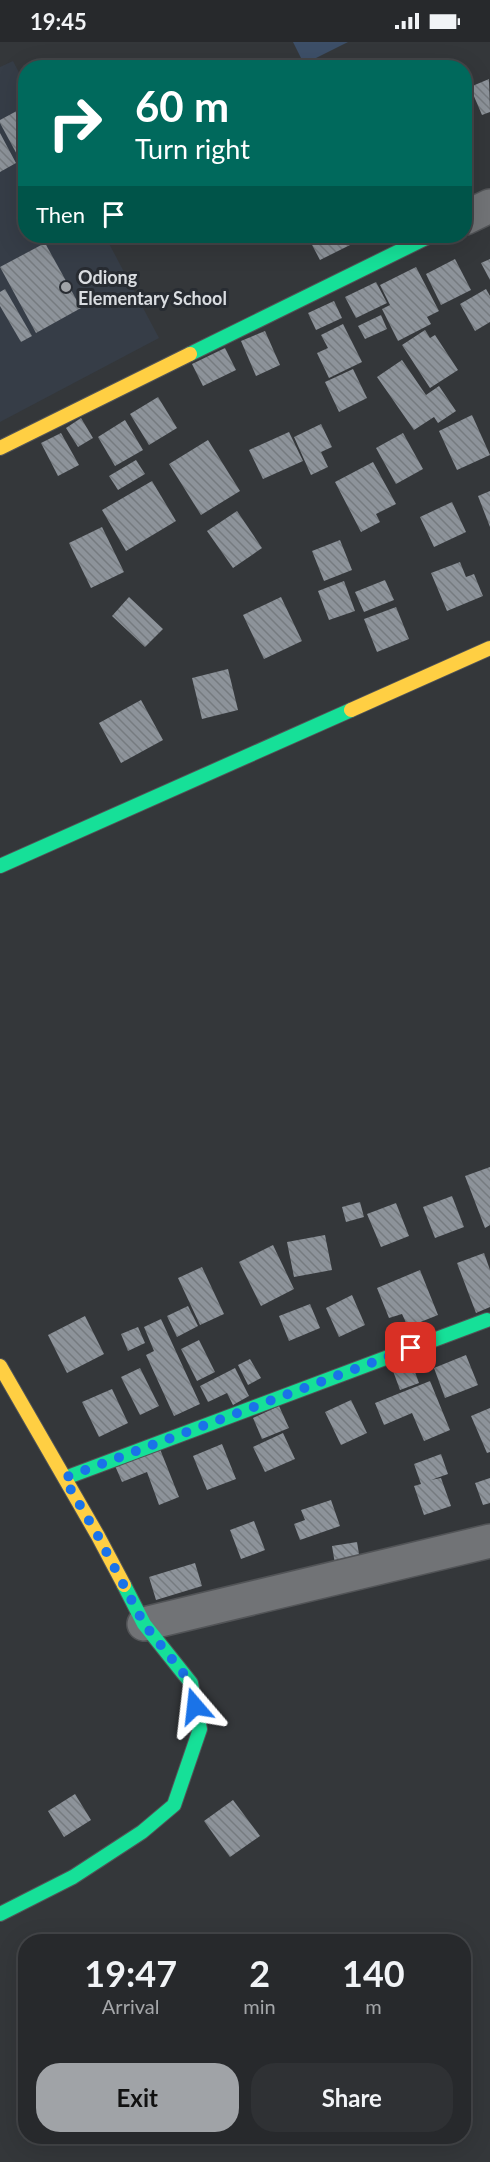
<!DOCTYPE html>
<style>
body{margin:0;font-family:Lato,sans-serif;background:#2f3134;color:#f1f3f6;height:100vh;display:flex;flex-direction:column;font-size:22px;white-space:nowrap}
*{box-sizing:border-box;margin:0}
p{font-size:20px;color:#a4a6a9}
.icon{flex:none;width:33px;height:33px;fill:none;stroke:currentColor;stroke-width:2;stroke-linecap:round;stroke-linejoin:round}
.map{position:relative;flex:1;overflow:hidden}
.panel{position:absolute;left:18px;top:1892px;width:453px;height:210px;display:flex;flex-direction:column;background:#27292c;border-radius:24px;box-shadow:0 6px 24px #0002,0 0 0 2px #434548}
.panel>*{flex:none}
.hud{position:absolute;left:18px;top:18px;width:454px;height:183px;border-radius:24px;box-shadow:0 6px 24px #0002,0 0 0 2px #434548;background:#00695c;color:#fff;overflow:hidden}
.pin{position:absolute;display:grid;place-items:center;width:51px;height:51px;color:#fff;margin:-26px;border-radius:12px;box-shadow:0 3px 9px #0006}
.me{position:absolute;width:66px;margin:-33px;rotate:343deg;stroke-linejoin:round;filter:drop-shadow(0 0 4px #0008)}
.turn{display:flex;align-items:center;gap:21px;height:126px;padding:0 18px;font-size:27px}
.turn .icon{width:78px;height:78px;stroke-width:2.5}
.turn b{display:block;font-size:42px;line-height:51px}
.then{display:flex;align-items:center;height:57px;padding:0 18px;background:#0003;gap:12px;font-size:22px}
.eta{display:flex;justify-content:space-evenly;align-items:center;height:102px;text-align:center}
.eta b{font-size:36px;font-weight:700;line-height:42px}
.primary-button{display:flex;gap:12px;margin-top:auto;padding:12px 18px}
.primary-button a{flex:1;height:69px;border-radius:24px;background:#a0a3a7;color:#111;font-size:24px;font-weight:700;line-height:69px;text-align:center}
.primary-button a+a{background:#2f3134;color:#f1f3f6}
.status{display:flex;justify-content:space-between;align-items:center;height:42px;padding:0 30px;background:#27292c;direction:ltr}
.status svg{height:16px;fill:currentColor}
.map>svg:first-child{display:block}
</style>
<div class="status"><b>19:45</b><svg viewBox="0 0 49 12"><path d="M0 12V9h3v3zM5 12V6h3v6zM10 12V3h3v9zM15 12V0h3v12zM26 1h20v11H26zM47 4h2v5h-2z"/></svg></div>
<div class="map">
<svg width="490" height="2120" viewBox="0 0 490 2120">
<defs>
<pattern id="building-back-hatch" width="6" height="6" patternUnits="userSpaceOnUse" patternTransform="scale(1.5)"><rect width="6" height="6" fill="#8d939a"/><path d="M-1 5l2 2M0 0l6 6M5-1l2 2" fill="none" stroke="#767b80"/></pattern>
</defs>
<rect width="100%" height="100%" fill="#34373a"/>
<path fill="#363d47" d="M13,19L25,42L26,194H105L159,296L0,380V25Z"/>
<path fill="#3d4f68" d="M293,0H348L304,22Z"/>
<g fill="url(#building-back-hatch)">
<path d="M489,37L490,70L482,73L470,45Z"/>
<path d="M26,64V115L20,118L0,81V78Z"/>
<path d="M0,91L16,121L0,130Z"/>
<path d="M327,194H355L358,199L320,218L311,201Z"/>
<path d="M45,201L81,266L36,291L0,225Z"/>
<path d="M455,217L471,248L441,263L426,232Z"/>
<path d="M490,217V238L481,221Z"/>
<path d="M416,225L439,269L427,275L431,282L398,299L382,267L390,263L380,243Z"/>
<path d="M376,240L387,261L356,276L345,255Z"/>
<path d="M5,247L32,294L21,300L0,264V250Z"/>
<path d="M486,247L490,254V280L475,289L460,262Z"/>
<path d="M334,259L342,276L316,288L308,271Z"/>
<path d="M381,273L387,287L365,297L358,284Z"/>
<path d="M343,282L362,320L329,336L317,311L328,306L321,293Z"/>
<path d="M425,288L430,296L435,293L458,328L430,346L402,303Z"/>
<path d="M265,289L280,323L256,334L241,299Z"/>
<path d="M225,306L236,328L203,344L192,322Z"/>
<path d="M402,318L426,353L439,344L456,369L438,381L434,375L414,388L377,335Z"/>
<path d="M353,327L367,356L339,370L325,340Z"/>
<path d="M158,355L177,386L149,403L130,372Z"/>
<path d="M472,373L490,413L457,428L439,389Z"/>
<path d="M81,376L93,396L78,405L66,386Z"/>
<path d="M125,378L143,408L115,424L98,395Z"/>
<path d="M321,382L332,405L321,410L328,425L311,433L294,395Z"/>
<path d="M289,390L303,419L263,437L249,408Z"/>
<path d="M61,391L79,423L58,434L41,401Z"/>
<path d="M403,391L423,427L396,442L376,406Z"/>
<path d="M208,398L240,449L201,473L169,422Z"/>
<path d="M136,418L145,432L118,448L109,434Z"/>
<path d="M373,420L396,462L376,472L380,480L361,490L335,440Z"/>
<path d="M152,439L176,479L126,509L102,468Z"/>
<path d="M490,449V485L478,454Z"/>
<path d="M452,460L466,490L434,505L420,475Z"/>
<path d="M237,469L262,506L233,526L207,489Z"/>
<path d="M102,485L124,530L91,546L69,501Z"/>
<path d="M340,498L352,528L324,539L312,509Z"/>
<path d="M460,520L466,535L474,532L483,554L447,569L431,531Z"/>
<path d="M385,538L394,558L364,570L355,550Z"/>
<path d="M344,539L355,569L329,578L318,549Z"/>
<path d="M129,555L163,587L145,605L112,574Z"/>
<path d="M281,555L302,599L264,617L243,573Z"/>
<path d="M396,565L409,597L377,610L364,577Z"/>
<path d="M228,627L238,668L202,677L192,636Z"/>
<path d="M141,658L163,698L121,721L99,681Z"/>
<path d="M490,1125V1183L485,1186L465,1134Z"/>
<path d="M452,1154L464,1185L435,1196L423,1165Z"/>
<path d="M360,1160L364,1175L346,1180L342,1165Z"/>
<path d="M396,1161L409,1194L381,1205L367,1172Z"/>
<path d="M325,1193L332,1228L294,1235L287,1200Z"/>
<path d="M273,1203L294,1247L261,1264L239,1220Z"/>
<path d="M484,1211L490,1228V1265L476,1271L457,1221Z"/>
<path d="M202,1225L224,1272L200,1283L178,1236Z"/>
<path d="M420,1228L438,1273L408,1285L402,1272L389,1276L377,1246Z"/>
<path d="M352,1253L365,1283L339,1295L326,1266Z"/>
<path d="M310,1262L320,1286L289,1299L279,1274Z"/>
<path d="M188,1264L198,1284L177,1295L167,1274Z"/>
<path d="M85,1274L104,1312L67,1331L48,1293Z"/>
<path d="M161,1277L200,1362L174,1374L146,1313L154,1309L144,1285Z"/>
<path d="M138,1285L145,1301L128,1309L121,1292Z"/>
<path d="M199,1298L215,1330L197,1339L181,1307Z"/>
<path d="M408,1311L419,1341L400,1348L389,1318Z"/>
<path d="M466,1313L478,1343L445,1356L434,1326Z"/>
<path d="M250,1317L261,1336L248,1343L238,1323Z"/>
<path d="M140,1326L159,1364L140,1373L121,1335Z"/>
<path d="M235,1326L249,1354L233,1363L227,1351L208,1360L200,1344Z"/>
<path d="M430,1339L450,1388L424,1399L412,1371L384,1383L375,1361Z"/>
<path d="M112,1347L128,1381L99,1395L82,1360Z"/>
<path d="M351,1358L367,1391L341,1403L325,1370Z"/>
<path d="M279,1364L289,1386L262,1397L253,1376Z"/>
<path d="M490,1366V1410L487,1411L471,1374Z"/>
<path d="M283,1391L295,1417L265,1430L253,1405Z"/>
<path d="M158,1402L179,1455L159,1463L147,1430L122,1440L113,1419Z"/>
<path d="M222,1402L236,1437L207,1448L193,1414Z"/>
<path d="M441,1412L448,1432L431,1438L441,1436L451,1464L424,1473L414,1444L421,1442L414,1422Z"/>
<path d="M490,1436V1461L483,1463L475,1441Z"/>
<path d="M331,1458L340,1484L300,1498L294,1482L305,1478L301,1468Z"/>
<path d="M254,1479L265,1508L241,1517L230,1488Z"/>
<path d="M357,1500L360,1518L335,1522L332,1504Z"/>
<path d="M195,1521L202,1544L156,1558L149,1535Z"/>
<path d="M75,1752L91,1778L64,1795L48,1769Z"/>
<path d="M233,1758L260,1794L230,1815L204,1779Z"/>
</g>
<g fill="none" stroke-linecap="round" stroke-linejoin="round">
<defs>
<g id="street">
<path d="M465,176L490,164"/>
<path d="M144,1582L490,1499"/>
</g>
<g id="fast">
<path d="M190,312L430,194"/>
<path d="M0,824L351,668"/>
<path d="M65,1436L487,1278"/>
<path d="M0,1872L73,1835L142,1790L174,1763L200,1687L191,1641L144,1582L124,1543"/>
</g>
<g id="slow">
<path d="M0,406L190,312"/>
<path d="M351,668L490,606"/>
<path d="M0,1324L98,1494L124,1543"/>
</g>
</defs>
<use href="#street" stroke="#525457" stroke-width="36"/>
<use href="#fast" stroke="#525457" stroke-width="16"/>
<use href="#slow" stroke="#525457" stroke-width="16"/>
<use href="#street" stroke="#717376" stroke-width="33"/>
<use href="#fast" stroke="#16e098" stroke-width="14"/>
<use href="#slow" stroke="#ffcf43" stroke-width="14"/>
</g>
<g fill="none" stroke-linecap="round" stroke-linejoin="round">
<path stroke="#1a73e8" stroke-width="10" stroke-dasharray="0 18" d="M195,1664L191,1641L144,1582L98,1494L64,1436L411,1306"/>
</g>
<circle fill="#a0a3a7" stroke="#282c32" stroke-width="2" cx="66" cy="245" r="6"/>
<g text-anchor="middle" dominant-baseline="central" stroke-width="6" stroke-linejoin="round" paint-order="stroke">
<g font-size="18" font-weight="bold" fill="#dadde1" stroke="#282c32" text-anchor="start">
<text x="78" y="235">Odiong<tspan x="78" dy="21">Elementary School</tspan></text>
</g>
</g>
</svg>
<div class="pin" style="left:411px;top:1306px;background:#d93025"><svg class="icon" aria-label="arrive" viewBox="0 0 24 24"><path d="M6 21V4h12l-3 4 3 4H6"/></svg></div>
<svg class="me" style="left:195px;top:1664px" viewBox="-20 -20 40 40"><path d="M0-17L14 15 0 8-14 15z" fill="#1a73e8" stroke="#fff" stroke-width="4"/></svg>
<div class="hud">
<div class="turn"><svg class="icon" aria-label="right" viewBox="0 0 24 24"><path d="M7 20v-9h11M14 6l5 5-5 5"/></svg><div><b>60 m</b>Turn right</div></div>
<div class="then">Then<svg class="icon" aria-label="arrive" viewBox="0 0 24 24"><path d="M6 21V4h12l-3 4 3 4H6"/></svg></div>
</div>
<section class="panel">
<div class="eta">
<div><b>19:47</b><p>Arrival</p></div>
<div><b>2</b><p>min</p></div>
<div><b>140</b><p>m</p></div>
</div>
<div class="primary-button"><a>Exit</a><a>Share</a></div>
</section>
</div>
